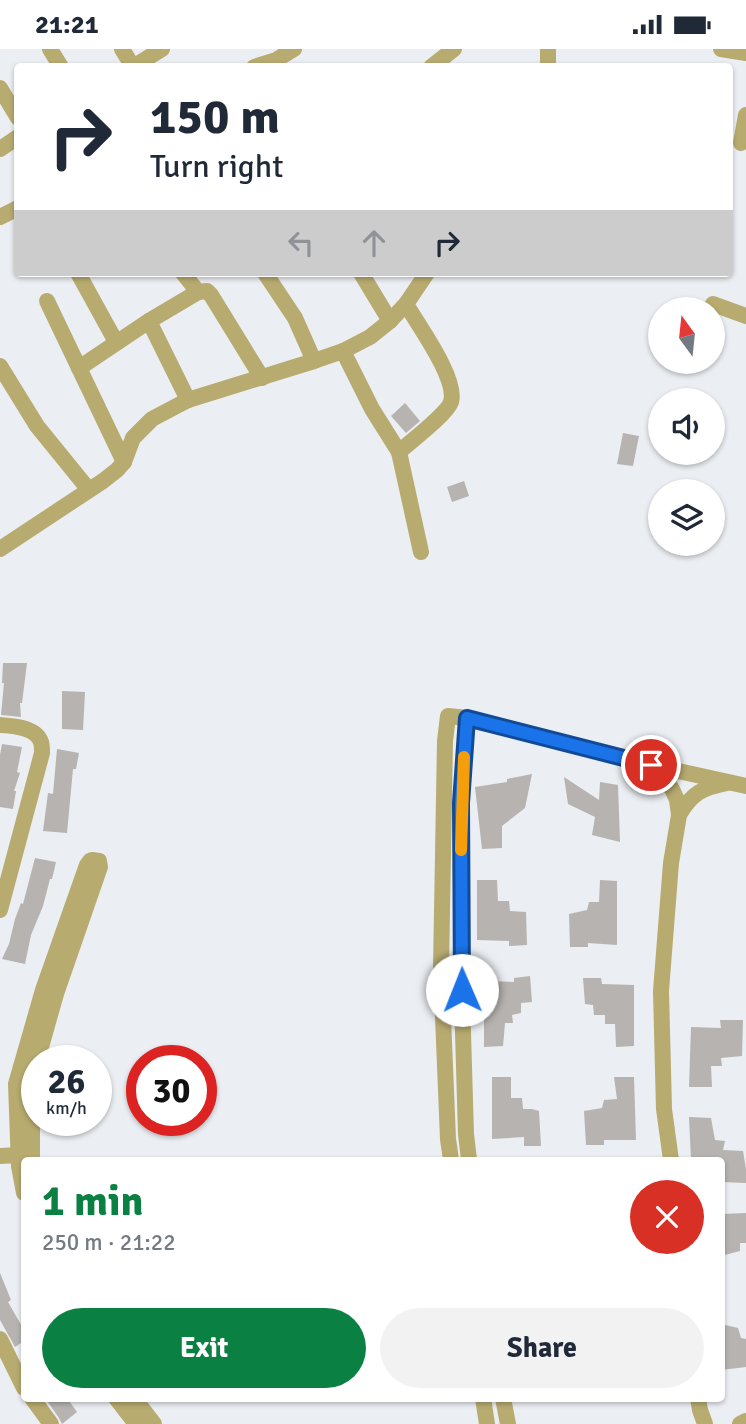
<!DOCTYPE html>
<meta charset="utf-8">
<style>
body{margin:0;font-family:Signika,sans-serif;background:#f2f2f3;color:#1f2937;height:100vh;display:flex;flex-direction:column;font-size:26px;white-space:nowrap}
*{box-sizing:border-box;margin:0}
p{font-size:23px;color:#747a83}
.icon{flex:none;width:38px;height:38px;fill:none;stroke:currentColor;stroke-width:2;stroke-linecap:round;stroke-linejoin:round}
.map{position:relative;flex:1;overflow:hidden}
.side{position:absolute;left:21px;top:1108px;width:704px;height:245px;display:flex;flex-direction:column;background:#fff;border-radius:7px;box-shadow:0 2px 5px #0004}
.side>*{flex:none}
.banner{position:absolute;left:14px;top:14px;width:719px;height:214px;border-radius:7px;box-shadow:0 2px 5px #0004;background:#fff;color:#1f2937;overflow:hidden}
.needle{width:46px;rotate:345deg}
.controls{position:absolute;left:648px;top:248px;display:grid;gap:14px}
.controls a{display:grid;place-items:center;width:77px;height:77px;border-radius:50%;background:#fff;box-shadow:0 2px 5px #0004;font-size:35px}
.speed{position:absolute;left:21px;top:996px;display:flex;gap:14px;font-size:35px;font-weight:700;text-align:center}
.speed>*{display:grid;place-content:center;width:91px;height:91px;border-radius:50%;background:#fff;box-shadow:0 2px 5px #0004;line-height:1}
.speed small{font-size:18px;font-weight:400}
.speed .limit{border:10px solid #d22;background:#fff;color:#111}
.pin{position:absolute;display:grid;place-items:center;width:60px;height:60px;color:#fff;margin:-30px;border:4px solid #fff;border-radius:50%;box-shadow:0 2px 7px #0007}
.me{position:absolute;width:77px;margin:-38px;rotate:359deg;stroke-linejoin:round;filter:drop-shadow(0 0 5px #0008)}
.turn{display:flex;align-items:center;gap:24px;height:147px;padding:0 21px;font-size:32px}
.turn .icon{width:91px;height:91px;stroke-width:2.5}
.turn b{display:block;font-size:49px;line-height:60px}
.lanes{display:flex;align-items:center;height:66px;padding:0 21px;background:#0003;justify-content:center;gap:35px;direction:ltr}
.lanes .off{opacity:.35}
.round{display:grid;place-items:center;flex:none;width:74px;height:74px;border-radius:37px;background:#f2f2f3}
.head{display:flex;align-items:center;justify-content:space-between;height:119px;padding:0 21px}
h1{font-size:42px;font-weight:700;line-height:52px;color:#0b8043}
.action{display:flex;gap:14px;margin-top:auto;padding:14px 21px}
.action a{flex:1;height:80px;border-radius:42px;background:#0b8043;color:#fff;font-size:28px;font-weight:700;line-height:80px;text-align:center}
.action a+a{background:#f2f2f3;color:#1f2937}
.status{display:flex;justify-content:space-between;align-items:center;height:49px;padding:0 35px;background:#fff;direction:ltr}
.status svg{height:19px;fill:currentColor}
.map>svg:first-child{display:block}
</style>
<div class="status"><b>21:21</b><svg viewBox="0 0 49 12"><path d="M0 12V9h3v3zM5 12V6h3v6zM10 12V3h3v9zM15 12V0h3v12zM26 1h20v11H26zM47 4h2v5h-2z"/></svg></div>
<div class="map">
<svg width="746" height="1375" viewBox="0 0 746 1375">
<rect width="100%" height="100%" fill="#ebeef2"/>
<g fill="#b7b3b0">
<path d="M405,354L420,372L406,384L391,367Z"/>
<path d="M623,384L639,387L633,417L617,415Z"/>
<path d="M464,432L469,447L452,453L447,438Z"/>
<path d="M3,614H27L22,654H20L21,668L1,666L4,634H2Z"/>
<path d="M62,642L85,643L83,681L62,680Z"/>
<path d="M2,695L22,698L17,723L20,724L14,742H16L13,760L0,758V706Z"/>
<path d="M57,700L79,704L76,720H73L67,784L43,782L48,744L53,745Z"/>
<path d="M532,725L525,759L502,777V799L482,800L475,738L507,733V730Z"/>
<path d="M564,728L599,751L600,733L618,736L620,793L592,786L595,768L568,755Z"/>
<path d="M35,809L56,813L52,830H50L43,857L31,886L25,915L2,910L9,895L15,870L21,854L23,855Z"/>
<path d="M477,831H497L498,852H509L510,862L526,863L527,896L509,897V892L477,891Z"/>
<path d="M600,831L617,832V896L588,894V898H570L569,865L587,861L589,853H599Z"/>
<path d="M530,927L532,953L521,954V964L512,966L513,974H505L503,997L484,998V932L514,933V929Z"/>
<path d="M583,929H601L602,935L634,936V997L616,998L615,975H605V966H594L593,956L585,955Z"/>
<path d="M720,971H743L742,1007L721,1009L722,1017H711L712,1038H689L691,978L721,979Z"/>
<path d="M492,1028H511V1049H522L523,1060H532L539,1062L541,1097H524V1088L492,1090Z"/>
<path d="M614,1028H634L636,1091H604V1096H586L584,1062L602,1059L604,1051L617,1050Z"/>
<path d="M689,1068L711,1069L715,1091L725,1092L723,1101L743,1102L746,1120V1134L722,1133L723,1111H691Z"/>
<path d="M746,1164V1194H740V1202L721,1207V1165Z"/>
<path d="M0,1224L11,1251L8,1253L24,1281V1292L15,1298L0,1271Z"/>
<path d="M721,1275L738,1279L741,1289L746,1290V1318L721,1321Z"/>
<path d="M45,1349H67L77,1363L62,1375L59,1369Z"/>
</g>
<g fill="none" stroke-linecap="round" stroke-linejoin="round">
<g stroke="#b8ab70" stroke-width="16">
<path d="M50,0L61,18"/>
<path d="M122,0L133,18"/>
<path d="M721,0L746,4"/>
<path d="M133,18L162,0"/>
<path d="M254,18L276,11L294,0"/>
<path d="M431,18L454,0"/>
<path d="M548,18V0"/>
<path d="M0,39L18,69"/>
<path d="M741,94L746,66"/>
<path d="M0,100L18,88"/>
<path d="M0,168L18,159"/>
<path d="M78,224L116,293"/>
<path d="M183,224L198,243L149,272L188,351"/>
<path d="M265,224L295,269L314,312"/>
<path d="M361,224L390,272"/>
<path d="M198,243L207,242L211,246L262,329"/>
<path d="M47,252L124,413"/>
<path d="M406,255C418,276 458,330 451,353C447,365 410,393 399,403L421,503"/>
<path d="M713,255L746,267"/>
<path d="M343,302L372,360L399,403"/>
<path d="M0,317L37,377L89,441"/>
<path d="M79,319L149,272"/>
<path d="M0,500L103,432L117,421L124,413L133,389L152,370L188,351L314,312L343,302L370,288L390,272L406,255L427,224"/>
<path d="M467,669L461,754V916L466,1085L469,1111"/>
<path d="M0,676C13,677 36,678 41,693C42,696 42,701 42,704L0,861"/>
<path d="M651,716L664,729L672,740L677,751L679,766L671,814L661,942L664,1060L671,1111"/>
<path d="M679,766C692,744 702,739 727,734"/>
<path d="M0,1107L19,1106"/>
<path d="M32,1111V1031L37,1014"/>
<path d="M451,1111L448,1090L441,919L445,692L448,667L467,669L651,716L746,737"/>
<path d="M24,1144L19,1117L16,1035L43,941L87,816L90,812L92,811L99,812L100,818L56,945L37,1012"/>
<path d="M0,1290L24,1339"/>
<path d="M32,1349L51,1375"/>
<path d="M116,1349L136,1375"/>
<path d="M134,1349L154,1375"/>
<path d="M483,1349L487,1375"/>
<path d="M503,1349L508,1375"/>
<path d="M698,1349L700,1361L705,1375"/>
<path d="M740,1375L746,1372"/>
</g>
</g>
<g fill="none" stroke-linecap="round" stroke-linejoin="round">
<defs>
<path id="route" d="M462,941L461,754L467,669L651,716"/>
</defs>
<use href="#route" stroke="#114b97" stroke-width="18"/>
<use href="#route" stroke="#1a73e8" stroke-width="12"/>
<path stroke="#f59e0b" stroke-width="12" d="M461,801L464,708"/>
</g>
</svg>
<div class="controls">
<a><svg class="needle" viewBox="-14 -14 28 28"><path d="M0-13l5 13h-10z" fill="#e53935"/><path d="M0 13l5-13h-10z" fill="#747a83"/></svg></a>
<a><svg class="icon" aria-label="sound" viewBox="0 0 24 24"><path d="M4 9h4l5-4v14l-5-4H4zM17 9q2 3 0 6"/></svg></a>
<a><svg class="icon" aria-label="layers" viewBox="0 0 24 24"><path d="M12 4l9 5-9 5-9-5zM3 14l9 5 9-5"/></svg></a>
</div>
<div class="speed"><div>26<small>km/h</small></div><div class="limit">30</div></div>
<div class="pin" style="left:651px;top:716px;background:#d93025"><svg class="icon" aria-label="arrive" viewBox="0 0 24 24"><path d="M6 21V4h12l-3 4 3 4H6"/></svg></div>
<svg class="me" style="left:462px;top:941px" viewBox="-20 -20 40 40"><circle r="19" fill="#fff"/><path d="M0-13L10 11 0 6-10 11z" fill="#1a73e8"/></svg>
<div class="banner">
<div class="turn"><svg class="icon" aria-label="right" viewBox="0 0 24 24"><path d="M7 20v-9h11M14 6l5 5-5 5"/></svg><div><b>150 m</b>Turn right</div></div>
<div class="lanes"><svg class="icon off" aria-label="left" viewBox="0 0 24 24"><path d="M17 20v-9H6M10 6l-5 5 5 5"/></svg><svg class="icon off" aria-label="ahead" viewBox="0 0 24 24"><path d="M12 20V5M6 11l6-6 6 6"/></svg><svg class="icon" aria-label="right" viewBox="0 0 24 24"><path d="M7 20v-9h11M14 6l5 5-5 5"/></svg></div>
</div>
<section class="side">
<div class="head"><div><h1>1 min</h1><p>250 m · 21:22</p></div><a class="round" style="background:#d93025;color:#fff"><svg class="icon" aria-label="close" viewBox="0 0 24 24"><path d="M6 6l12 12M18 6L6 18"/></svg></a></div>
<div class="action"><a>Exit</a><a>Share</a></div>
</section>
</div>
